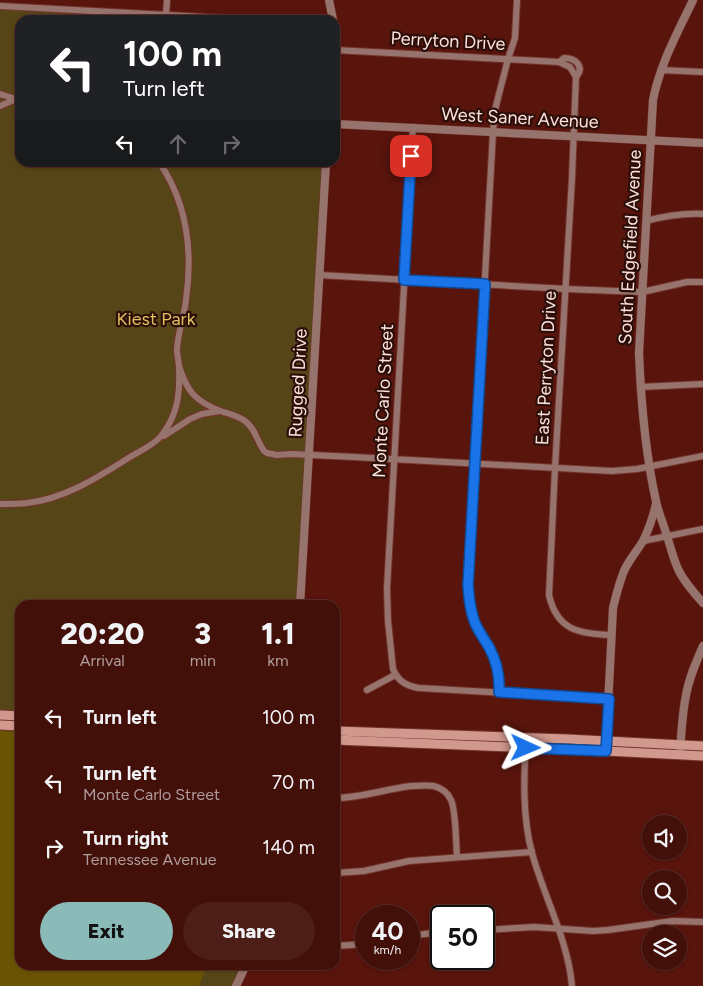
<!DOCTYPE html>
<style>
body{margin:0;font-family:Figtree,sans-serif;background:#4d1d17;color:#f1f3f6;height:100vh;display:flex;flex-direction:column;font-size:19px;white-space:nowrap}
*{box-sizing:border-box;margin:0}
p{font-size:16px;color:#af9c9c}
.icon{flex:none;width:28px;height:28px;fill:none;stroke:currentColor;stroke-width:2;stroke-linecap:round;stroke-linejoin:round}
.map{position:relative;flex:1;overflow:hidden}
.details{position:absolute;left:15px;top:600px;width:325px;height:370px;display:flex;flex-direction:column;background:#430f09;border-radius:15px;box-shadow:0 1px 4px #0004,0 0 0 1px #5b2f2a}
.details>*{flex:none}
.hud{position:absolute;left:15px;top:15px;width:325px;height:152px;border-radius:15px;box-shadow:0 1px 4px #0004,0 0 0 1px #5b2f2a;background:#202124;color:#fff;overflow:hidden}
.fabs{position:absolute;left:642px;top:815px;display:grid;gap:10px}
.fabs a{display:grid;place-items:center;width:45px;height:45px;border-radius:50%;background:#430f09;box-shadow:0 1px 4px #0004,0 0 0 1px #5b2f2a;font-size:25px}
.speed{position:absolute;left:355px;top:905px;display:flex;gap:10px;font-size:25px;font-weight:700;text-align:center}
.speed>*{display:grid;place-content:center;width:65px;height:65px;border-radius:50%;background:#430f09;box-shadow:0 1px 4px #0004,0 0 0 1px #5b2f2a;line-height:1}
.speed small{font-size:12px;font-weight:400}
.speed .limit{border:2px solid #111;border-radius:8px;background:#fff;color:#111}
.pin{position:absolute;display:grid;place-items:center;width:42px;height:42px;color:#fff;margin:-21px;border-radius:10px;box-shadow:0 2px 8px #0006}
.me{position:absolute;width:55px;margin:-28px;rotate:91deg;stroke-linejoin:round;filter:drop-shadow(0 0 4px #0008)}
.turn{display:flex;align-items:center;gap:18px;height:105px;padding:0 25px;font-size:22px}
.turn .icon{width:65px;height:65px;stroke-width:2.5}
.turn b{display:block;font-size:35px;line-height:42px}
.lanes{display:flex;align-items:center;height:48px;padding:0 25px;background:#0003;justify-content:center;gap:25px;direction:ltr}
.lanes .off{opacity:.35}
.eta{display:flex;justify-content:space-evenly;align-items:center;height:85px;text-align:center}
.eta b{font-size:30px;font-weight:800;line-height:35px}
.primary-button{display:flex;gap:10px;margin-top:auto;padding:10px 25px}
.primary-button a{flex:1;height:58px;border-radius:30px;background:#8bbbb9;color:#111;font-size:20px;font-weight:800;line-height:58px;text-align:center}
.primary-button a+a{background:#4d1d17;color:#f1f3f6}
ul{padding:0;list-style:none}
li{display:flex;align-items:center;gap:15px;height:65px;padding:0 25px}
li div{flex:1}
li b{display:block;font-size:19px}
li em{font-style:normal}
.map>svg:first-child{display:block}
</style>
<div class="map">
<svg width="703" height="986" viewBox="0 0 703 986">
<rect width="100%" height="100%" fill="#59140c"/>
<path fill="#564617" d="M0,8L217,20H20V162L322,163L297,605H20V965H241L233,986H0Z"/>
<path fill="#6a5404" d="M0,731L20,732V965H210L204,972L199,986H0Z"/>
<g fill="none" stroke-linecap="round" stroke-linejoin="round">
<defs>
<g id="minor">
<path d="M0,6L261,20"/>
<path d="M166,15L167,0"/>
<path d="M335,50L559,62L570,67L576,77"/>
<path d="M559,62L564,58C576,58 585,67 576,77L572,178L555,468L549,595C557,631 580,634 612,635"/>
<path d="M661,70L703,72"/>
<path d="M0,94L16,99"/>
<path d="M0,106L16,99H20"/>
<path d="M413,127L387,588L388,621L393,669C398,681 406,686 419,688L609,699"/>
<path d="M646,221C665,216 683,213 703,214"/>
<path d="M319,275L566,289L642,292L687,282H703"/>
<path d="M179,366C187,392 196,402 223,412C230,414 238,416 245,421C255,428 257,441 264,451L267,453L277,455L291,454L354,457L612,471L637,469L703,456"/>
<path d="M640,387L703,384"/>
<path d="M164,436L190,419L202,414L220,411"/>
<path d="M0,504C9,504 18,504 27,503C65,499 98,477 130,457C140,451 154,445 161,436C178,415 180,394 179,368C179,362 177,355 177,349C178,332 184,317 186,300C193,251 188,204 159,162"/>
<path d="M643,541L703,529"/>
<path d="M367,690L395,675"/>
<path d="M499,692C501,659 487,651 475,623C470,611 469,598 468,585L493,132L495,110L499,94L508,59L515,38L517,0"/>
<path d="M526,738C524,776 522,816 532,853C544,897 568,940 572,986"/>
<path d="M335,798C360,798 386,789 411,786C418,786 426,785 434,786C441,788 448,793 451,800C456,810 456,845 457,857"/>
<path d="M335,873L364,871L409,861L532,852"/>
<path d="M484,930L534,927L593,931L608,930L673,921L703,922"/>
<path d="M409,936L441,932"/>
<path d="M335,946L366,944"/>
</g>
<g id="tertiary">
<path d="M329,0L333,20"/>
<path d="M693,0C678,32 660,64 653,100L639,353C641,402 645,452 656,501C658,512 663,522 666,533C671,547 673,560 680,573C686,584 695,594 703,603"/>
<path d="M335,124L703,143"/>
<path d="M300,605L326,162"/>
<path d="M606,745L613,608C616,596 619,583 624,571C629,560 637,551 643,541C649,529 653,517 656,504"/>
<path d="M680,755C681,735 682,715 686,695C689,678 696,662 703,646"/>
<path d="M236,986L246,965"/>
</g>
<g id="secondary">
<path d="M0,715L20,716"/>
<path d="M0,725L20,726"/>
<path d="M335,731L567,739L703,746"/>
<path d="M335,740L606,751L703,756"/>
</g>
</defs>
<use href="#minor" stroke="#73352d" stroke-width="8"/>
<use href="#tertiary" stroke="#73352d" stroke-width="9"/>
<use href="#secondary" stroke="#73352d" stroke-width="11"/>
<use href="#minor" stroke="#97736d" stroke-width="6"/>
<use href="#tertiary" stroke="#97736d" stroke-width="8"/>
<use href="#secondary" stroke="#d1998e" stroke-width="9"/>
</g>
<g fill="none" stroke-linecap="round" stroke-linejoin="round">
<defs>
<path id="route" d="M411,156L404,280L485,284L468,585C469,598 470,611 475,623C479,632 484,639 489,647C497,662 500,676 499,692L609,699L606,751L526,748"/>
</defs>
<use href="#route" stroke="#114b97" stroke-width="12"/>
<use href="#route" stroke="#1a73e8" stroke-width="9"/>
</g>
<g text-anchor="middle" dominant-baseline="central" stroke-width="4.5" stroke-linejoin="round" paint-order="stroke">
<g font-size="18" fill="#fce1dc" stroke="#2c0e09">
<text transform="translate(448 41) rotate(3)">Perryton Drive</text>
<text transform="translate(520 118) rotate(3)">West Saner Avenue</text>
<text transform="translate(630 247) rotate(-87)">South Edgefield Avenue</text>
<text transform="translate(546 368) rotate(-87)">East Perryton Drive</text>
<text transform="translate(298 383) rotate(-87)">Rugged Drive</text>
<text transform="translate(383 401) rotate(-87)">Monte Carlo Street</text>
</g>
<g font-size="18" fill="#e1c060" stroke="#2c0e09">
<text x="156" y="319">Kiest Park</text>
</g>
</g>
</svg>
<div class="fabs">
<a><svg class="icon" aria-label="sound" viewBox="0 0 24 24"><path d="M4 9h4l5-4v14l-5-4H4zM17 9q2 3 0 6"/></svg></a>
<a><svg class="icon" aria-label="search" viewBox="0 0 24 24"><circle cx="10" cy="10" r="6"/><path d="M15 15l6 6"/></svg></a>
<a><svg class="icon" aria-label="layers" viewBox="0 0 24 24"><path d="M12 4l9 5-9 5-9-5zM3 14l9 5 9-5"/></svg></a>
</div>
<div class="speed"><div>40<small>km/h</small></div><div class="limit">50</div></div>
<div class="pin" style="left:411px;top:156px;background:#d93025"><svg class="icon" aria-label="arrive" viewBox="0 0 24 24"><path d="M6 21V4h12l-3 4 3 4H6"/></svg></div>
<svg class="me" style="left:526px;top:748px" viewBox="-20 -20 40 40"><path d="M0-17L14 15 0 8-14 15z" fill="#1a73e8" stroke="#fff" stroke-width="4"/></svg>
<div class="hud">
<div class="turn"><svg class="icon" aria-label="left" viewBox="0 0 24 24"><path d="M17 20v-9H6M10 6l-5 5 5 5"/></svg><div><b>100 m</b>Turn left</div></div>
<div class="lanes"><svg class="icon" aria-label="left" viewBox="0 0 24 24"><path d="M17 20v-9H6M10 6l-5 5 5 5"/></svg><svg class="icon off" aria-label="ahead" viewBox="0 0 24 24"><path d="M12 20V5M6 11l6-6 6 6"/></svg><svg class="icon off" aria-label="right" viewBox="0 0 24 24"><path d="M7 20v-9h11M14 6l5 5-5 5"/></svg></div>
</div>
<section class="details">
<div class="eta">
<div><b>20:20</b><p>Arrival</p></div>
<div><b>3</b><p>min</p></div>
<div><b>1.1</b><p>km</p></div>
</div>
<ul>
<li><svg class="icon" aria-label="left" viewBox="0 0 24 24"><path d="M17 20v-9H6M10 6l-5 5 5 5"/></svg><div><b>Turn left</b></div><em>100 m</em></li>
<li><svg class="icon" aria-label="left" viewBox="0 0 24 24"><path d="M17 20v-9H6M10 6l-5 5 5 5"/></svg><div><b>Turn left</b><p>Monte Carlo Street</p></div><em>70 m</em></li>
<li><svg class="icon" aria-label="right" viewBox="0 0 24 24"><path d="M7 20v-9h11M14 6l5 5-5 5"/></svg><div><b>Turn right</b><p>Tennessee Avenue</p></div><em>140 m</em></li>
</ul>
<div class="primary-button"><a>Exit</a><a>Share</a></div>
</section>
</div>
